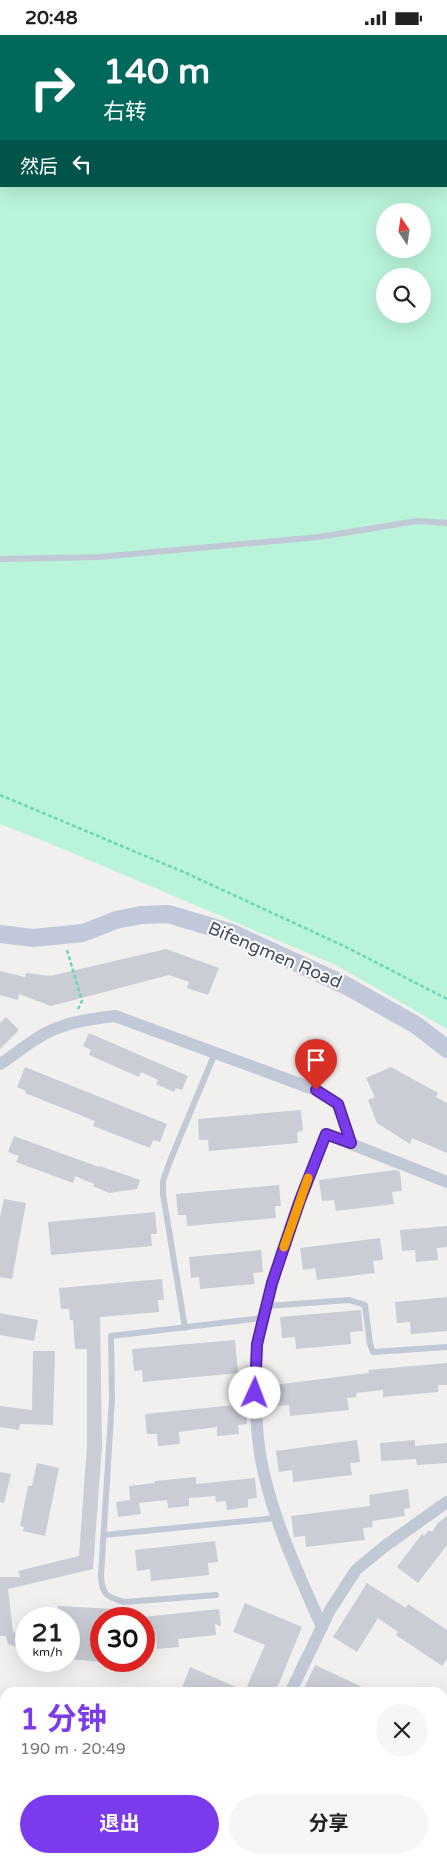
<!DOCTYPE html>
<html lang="zh">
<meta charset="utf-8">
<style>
body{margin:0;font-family:"Varela Round","Noto Sans SC",sans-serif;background:#f6f6f6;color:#222;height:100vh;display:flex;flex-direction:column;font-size:19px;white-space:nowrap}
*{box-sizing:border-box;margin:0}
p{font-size:16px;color:#767676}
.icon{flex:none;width:28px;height:28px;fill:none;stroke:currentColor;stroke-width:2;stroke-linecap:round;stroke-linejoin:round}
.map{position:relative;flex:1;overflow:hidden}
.drawer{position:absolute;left:0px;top:1652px;width:448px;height:176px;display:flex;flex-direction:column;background:#fff;border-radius:15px 15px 0 0;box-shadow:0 5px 20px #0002}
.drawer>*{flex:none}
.top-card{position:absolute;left:0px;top:0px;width:448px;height:152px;box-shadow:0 5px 20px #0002;background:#00695c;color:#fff;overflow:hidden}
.needle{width:32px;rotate:347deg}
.buttons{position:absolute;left:376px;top:168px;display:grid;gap:10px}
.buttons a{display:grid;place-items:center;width:55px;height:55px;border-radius:50%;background:#fff;box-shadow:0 5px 20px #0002;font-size:25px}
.speed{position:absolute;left:15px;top:1572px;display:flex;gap:10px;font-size:25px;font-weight:700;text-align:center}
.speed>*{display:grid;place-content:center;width:65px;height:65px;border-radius:50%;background:#fff;box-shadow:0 5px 20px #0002;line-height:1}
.speed small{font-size:12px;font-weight:400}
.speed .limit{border:8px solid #d22;background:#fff;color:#111}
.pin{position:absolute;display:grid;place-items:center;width:42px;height:42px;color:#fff;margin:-51px -21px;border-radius:50% 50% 50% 0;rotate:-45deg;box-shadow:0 0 5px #0007}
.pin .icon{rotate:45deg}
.me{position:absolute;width:55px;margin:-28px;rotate:2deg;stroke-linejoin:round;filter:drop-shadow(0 0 4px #0008)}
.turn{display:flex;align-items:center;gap:18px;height:105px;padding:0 20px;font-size:22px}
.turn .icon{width:65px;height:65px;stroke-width:2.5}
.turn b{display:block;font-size:35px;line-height:42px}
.then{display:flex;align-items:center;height:48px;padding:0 20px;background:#0003;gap:10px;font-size:19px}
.round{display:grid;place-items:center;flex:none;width:52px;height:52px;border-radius:26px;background:#f6f6f6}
.overview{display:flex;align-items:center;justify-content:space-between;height:85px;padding:0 20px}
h1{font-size:30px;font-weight:700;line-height:38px;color:#7c3aed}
.action{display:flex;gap:10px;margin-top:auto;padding:10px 20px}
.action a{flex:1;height:58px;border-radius:30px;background:#7c3aed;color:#fff;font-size:20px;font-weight:700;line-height:58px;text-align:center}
.action a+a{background:#f6f6f6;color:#222}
.status{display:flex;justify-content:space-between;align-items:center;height:35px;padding:0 25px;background:#fff;direction:ltr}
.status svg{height:14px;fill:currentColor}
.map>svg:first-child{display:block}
</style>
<div class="status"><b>20:48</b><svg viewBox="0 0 49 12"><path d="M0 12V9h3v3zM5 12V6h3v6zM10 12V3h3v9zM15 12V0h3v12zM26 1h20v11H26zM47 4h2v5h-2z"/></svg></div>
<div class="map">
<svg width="447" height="1828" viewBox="0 0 447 1828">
<rect width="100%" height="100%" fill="#f2efef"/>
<path fill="#b9f4da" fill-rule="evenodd" d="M0,0H447V994L336,930L49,808L0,789ZM1,1H446V151H1ZM385,176H422V214H385ZM385,241H422V279H385Z"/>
<g fill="#cacdd5">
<path d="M166,914L219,933L208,960L187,953L189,947L169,940L51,971L19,959L18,965L0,960V936L25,942L26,938L50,941Z"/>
<path d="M6,982L19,995L0,1014V988Z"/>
<path d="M89,998L188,1041L182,1055L176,1053L174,1057L156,1049L158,1045L141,1037L139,1042L89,1020L91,1015L83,1011Z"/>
<path d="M25,1032L167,1089L160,1107L153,1105L150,1113L93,1091L95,1086L25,1058L26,1056L17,1052Z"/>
<path d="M391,1032L438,1058L436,1062L447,1068V1118L412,1103L410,1109L377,1088L368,1065L375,1062L366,1043Z"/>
<path d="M301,1075L303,1096L297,1097L298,1108L209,1116L208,1105H199L198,1084Z"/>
<path d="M14,1101L99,1132L100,1131L140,1145L137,1154L109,1158L93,1151L94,1149L75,1141L73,1148L16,1127L19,1121L8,1117Z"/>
<path d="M395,1135L400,1137L402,1156L392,1157L394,1169L336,1176L334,1165L322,1166L319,1145Z"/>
<path d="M279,1150L281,1171H275L276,1183L187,1191L186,1180H178L176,1159Z"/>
<path d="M4,1164L26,1168L12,1244L0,1242V1182Z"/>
<path d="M155,1177L157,1199H151L152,1211L51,1220L48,1187Z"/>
<path d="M447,1191V1212L437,1213L438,1225L416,1227L415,1215L402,1216L400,1195Z"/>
<path d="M380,1203L383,1225L373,1226L375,1238L317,1245L315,1233L303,1235L300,1213Z"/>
<path d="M261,1215L263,1237L253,1238L255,1249L200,1254L199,1242L191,1243L189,1222Z"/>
<path d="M162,1244L164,1265H158L159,1277L100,1282L102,1410L93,1534L8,1554L13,1597L26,1601V1615L8,1609L6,1601H0V1542H20L18,1536L79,1521L87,1411V1314H75L73,1285H70L69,1274H61L59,1253Z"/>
<path d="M447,1262V1296L411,1299L410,1287L397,1288L395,1267Z"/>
<path d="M361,1275L363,1296L350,1297L351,1309L296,1314L295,1302L282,1303L280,1282Z"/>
<path d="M0,1278L38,1285L34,1306L0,1300Z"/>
<path d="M235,1305L238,1338L143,1347L142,1335L134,1336L132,1314Z"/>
<path d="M33,1316H55L53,1390L20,1389L19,1395L0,1392V1371L32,1375Z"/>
<path d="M447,1328V1350H438V1357L383,1362V1355L356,1358L357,1362L347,1363L349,1375L290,1381L289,1370L276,1371L274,1350L369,1338L368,1335Z"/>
<path d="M245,1369L247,1389L238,1390L239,1399L217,1401V1392L179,1397L180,1409L158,1411L157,1399H147L145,1379Z"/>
<path d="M357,1405L360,1427L350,1428L352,1440L293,1447L292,1435L279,1437L276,1416Z"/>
<path d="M415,1405V1411L447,1408V1428L417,1430L416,1424L381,1426L380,1408Z"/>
<path d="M37,1428L59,1433L45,1501L23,1496L24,1492L20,1491L28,1451H32Z"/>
<path d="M0,1437L11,1439L4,1468L0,1467Z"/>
<path d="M196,1442V1449L255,1443L257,1463L248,1464V1472L227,1475L226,1466L216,1467L215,1461L189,1463V1471L168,1473L167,1465L139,1468L141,1479L118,1482L116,1467L130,1465L129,1451L155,1448V1446Z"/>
<path d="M408,1454L410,1473L404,1474L405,1481L372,1486L373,1492L363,1493L365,1505L306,1512L305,1501L294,1502L291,1481L370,1471L369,1460Z"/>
<path d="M447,1481V1510L418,1548L397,1532L422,1499L424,1501L429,1495L432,1497L438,1488Z"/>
<path d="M215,1506L218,1527L208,1528L209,1540L151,1546L150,1534L137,1536L135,1515Z"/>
<path d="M367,1548L406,1573L408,1569L447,1595V1624L442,1631L396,1600L398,1597L378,1583L357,1617L333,1602Z"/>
<path d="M245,1568L302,1592L275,1658H180L190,1632L245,1656L265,1610L233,1597Z"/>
<path d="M58,1571L115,1574V1584H101V1627L69,1624V1584H57Z"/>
<path d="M219,1574L221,1591L215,1589L216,1600L178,1604L179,1612L157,1614L156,1601L145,1602L143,1582Z"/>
<path d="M315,1630L375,1658H302Z"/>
</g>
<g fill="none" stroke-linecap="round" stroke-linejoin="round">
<g stroke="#6cd7b5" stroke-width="2.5" stroke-dasharray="4 2.5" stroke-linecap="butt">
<path d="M446,87L447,88"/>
<path d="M0,125H1"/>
<path d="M0,760L186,838L346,912L447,964"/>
<path d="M67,915L82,966L78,974"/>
</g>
<g stroke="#c1c8d6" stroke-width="6">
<path d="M0,524L99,522L319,502L417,486L447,488"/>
<path d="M267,1271L349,1265L365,1270L370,1309L373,1317L447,1312"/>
<path d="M185,1293L163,1159V1146L170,1126L215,1018"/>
<path d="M104,1500L276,1483"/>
<path d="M216,1560L124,1567C107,1562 102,1560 101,1541L112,1365L111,1301L263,1283"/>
</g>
<g stroke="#c1c8d6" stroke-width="12">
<path d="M0,1029C13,1021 23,1012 36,1004C59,988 88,984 115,981L316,1055L338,1069L351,1109"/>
<path d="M322,1592C300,1542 278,1496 265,1443C256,1409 255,1369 256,1334C257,1325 256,1316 258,1307C272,1236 299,1167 326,1099L447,1147"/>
<path d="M290,1658L330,1575L356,1535L385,1511L447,1467"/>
</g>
<path stroke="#c0c8da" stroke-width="18" d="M0,899L33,903L83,898L116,885L141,880L168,879L232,898L347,951L416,990L447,1014"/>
<g stroke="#acb8d1" stroke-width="19">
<path d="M0,1688L5,1692"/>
<path d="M0,1708L5,1711"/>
<path d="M159,1824L165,1828"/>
<path d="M185,1824L191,1828"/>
</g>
</g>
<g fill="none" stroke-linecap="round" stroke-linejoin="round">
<defs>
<path id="route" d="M255,1358L257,1309L272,1248L300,1165L326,1099L351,1108L338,1069L316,1055"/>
</defs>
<use href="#route" stroke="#51269a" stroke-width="12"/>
<use href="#route" stroke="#7c3aed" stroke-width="9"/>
<path stroke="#f59e0b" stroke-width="9" d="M284,1212L308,1143"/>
</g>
<g text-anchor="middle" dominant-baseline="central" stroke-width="4" stroke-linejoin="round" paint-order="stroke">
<g font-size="18" fill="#454e5f" stroke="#fff">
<text transform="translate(275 920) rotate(23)">Bifengmen Road</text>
</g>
</g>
</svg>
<div class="buttons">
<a><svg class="needle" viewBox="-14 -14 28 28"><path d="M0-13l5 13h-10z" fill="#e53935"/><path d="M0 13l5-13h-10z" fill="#767676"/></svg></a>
<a><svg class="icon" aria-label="search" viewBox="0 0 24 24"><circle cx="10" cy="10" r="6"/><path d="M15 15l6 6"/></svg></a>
</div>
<div class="speed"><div>21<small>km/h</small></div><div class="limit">30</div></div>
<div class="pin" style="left:316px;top:1055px;background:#d93025"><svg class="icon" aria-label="arrive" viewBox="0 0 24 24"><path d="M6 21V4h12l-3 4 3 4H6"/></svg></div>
<svg class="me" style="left:255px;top:1358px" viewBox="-20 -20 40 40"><circle r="19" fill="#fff"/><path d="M0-13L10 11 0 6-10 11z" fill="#7c3aed"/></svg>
<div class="top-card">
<div class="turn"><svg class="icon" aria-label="right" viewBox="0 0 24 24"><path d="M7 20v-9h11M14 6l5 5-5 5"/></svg><div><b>140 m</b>右转</div></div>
<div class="then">然后<svg class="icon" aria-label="left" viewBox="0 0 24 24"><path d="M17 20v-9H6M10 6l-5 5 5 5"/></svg></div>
</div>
<section class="drawer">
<div class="overview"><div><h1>1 分钟</h1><p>190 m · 20:49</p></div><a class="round"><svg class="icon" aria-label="close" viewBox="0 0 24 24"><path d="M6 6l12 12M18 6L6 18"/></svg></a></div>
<div class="action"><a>退出</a><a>分享</a></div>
</section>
</div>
